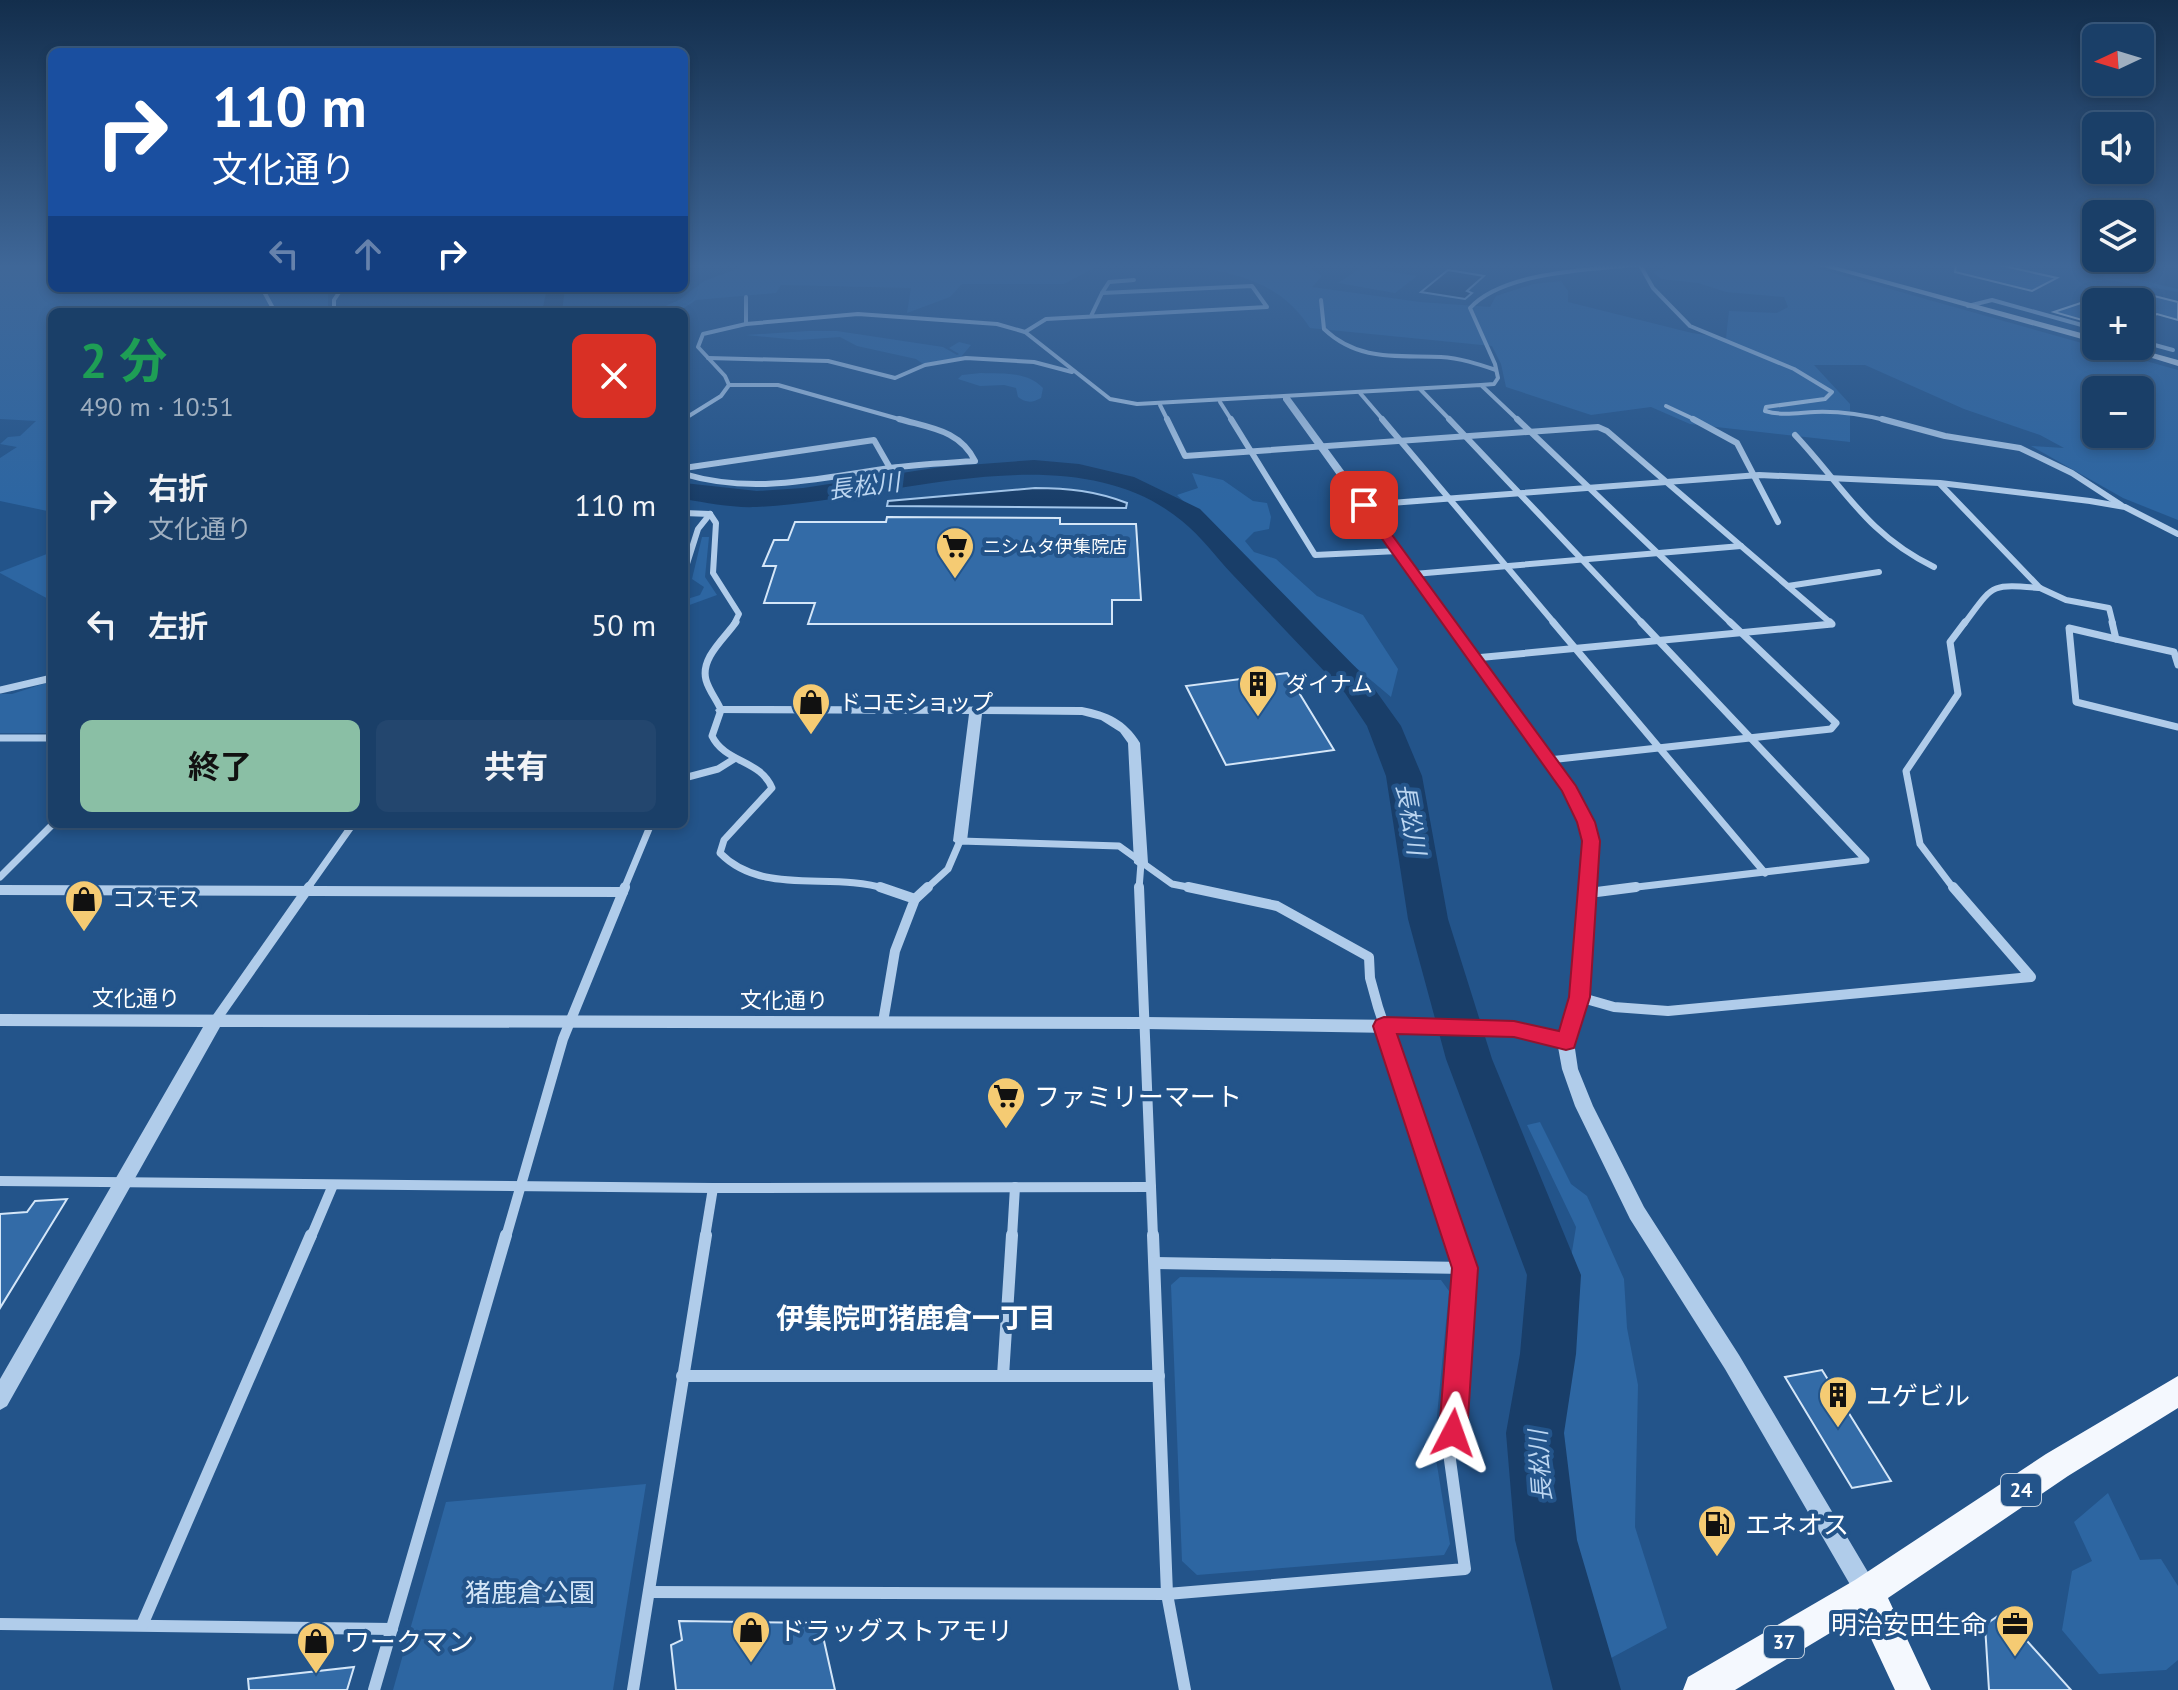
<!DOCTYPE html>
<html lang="ja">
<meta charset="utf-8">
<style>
body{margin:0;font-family:"PT Sans","Noto Sans JP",sans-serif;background:#23466e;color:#f1f3f6;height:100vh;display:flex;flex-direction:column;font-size:30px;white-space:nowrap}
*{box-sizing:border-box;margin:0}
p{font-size:26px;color:#9fafc0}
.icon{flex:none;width:44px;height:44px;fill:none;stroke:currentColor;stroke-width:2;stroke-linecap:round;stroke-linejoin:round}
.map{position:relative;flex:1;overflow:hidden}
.details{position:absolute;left:48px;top:308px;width:640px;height:520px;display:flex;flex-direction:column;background:#1a3f68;border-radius:12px;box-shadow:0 4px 12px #0003,0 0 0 2px #38587c}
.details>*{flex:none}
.hud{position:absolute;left:48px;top:48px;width:640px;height:244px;border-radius:12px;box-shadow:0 4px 12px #0003,0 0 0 2px #38587c;background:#1a4fa0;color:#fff;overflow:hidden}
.needle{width:52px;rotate:266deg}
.controls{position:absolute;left:2082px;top:24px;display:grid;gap:16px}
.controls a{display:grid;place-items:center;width:72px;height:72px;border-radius:12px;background:#1a3f68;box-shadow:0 4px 12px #0003,0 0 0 2px #38587c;font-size:40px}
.pin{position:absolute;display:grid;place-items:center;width:68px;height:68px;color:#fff;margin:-34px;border-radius:16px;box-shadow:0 4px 12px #0006}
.me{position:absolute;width:88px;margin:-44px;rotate:4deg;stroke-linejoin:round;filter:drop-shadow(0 0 6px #0008)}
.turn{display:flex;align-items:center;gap:28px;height:168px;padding:0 32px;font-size:36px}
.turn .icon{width:104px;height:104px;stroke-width:2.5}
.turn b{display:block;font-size:56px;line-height:68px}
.lanes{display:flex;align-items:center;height:76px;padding:0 32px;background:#0003;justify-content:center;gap:40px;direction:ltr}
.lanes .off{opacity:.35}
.round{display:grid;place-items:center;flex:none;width:84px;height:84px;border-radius:12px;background:#23466e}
.overview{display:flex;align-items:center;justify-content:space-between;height:136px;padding:0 32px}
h1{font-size:48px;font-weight:700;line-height:60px;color:#1e9e55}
.button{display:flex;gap:16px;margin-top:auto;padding:16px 32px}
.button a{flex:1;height:92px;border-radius:12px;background:#8abfa5;color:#111;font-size:32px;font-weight:700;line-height:92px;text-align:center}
.button a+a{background:#23466e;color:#f1f3f6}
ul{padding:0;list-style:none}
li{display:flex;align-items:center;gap:24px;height:120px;padding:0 32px}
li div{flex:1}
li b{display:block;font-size:30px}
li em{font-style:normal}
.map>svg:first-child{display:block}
</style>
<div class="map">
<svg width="2178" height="1690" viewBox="0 0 2178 1690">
<rect width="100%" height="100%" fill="#23548a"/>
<g fill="#2d66a2" fill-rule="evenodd">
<path d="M0,265H52V288H332L328,291V312H52V512L0,501V458L17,447L0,444L8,437L20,436L36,421L0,419Z"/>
<path d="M748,265H1100L1064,284H962L950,297L907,313L911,288L781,285L776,293L696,300L678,312H652L679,300L704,281Z"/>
<path d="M1189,265H1295L1310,268L1322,276L1312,287L1420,302L1490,307L1496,296L1533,284L1561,281L1568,291V302L1692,333L1726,338L1729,311L1777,313L1788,307L1784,297L1726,292L1698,283L1661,279L1653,272L1675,265H1805L2178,370V520L2123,498L2031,446L2064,448L2040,435L1964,409L1865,365H1814L1850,404V442L1690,424L1651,407L1591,415L1506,387L1501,364L1492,346L1310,328C1280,282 1240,275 1189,265ZM2096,390H2140V434H2096Z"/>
<path d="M2101,265H2135L2140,280L2178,289V292L2103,279L2106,271Z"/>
<path d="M1362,267L1417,276L1395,293L1338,283Z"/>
<path d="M808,331H837L943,347L957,355L959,354L949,348L959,342L971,345L961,357L923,364L916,359L857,346L840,337L799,340L746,335Z"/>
<path d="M981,373C1003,374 1027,371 1043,388L1041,398C1032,403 1026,403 1018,397L1016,388L1004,385L980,386L958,379L962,375Z"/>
<path d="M1192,473L1223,480L1253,501L1267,503L1271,517L1269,529L1254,532L1245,541L1254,552L1276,559L1317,596L1363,615L1398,669L1391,697L1341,655L1177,495L1198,488Z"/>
<path d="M702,537H709L705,577L717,595L684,607V600L700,595L704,587L692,579Z"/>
<path d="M52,552V601L0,573V572Z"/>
<path d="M52,681V733H0V694H12Z"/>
<path d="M1540,1122L1571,1184L1587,1196L1624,1279L1627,1328L1638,1385L1635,1527L1667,1628L1598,1665L1568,1524L1560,1415L1569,1270L1576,1227L1527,1125Z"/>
<path d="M1180,1277L1441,1280L1449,1291L1434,1447L1450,1544L1444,1555L1197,1575L1182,1561L1171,1285Z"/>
<path d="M646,1484L613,1690H393L446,1502Z"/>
<path d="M2108,1493L2140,1560L2161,1559L2178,1586V1660L2166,1670L2099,1674L2062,1630L2072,1571L2092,1561L2074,1522Z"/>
</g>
<g fill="#193e69" stroke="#a4c7eb" stroke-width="2">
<path d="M1448,270L1484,276L1467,291L1472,293L1465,299L1421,292Z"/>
<path d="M1035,488C1068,488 1096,491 1127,503L1126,508L887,506L888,501Z"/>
</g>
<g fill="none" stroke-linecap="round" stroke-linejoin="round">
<g fill="#193e69" fill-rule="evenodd">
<path d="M547,288H565L562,312H542Z"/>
<path d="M1034,460L1079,464L1134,477L1200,509L1368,680L1401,726L1422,776L1448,919L1492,1059L1581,1275L1576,1354L1564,1433L1577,1540L1621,1690H1553L1515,1540L1506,1433L1520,1354L1527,1275L1446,1059L1408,919L1386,776L1367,726L1345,693C1308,654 1270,614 1232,574C1216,557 1201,536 1182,521C1071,429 885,502 756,507C732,508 708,503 684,499V483L757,491L803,488L941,467Z"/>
</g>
</g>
<g fill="#336ba7" stroke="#d4e6f8" stroke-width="2">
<path d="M1956,265H1999L2057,278L2032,291L1955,272Z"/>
<path d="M2154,296L2178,302V320L2157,314L2140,321V301Z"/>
<path d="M2096,298V324L2054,312Z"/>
<path d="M887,517L1060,518V524H1136L1141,600H1112V624H808L815,603H764L776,566H763L774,540H788L795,522H886Z"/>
<path d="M1287,673L1334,750L1226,765L1186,686Z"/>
<path d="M67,1199L0,1308V1214L27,1212L35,1201Z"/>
<path d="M1822,1370L1891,1481L1852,1488L1785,1377Z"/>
<path d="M2002,1613L2071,1690H1989L1985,1625Z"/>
<path d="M679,1621L820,1623L835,1690H676L671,1645L682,1640Z"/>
<path d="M354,1667L347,1690H249L248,1679Z"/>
</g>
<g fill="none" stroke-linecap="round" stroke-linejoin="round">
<g stroke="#b0ccea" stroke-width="4">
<path d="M1640,265L1653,288L1690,326L1794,369L1832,392L1825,399L1766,407L1765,411C1782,416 1797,413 1815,412C1840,411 1865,415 1889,421"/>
<path d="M262,288L275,312"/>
<path d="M1102,293L1109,282L1134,280"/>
<path d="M746,297V324"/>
<path d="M1321,300L1324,329C1359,362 1397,355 1441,357C1460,358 1478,364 1496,370"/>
<path d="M1968,306L1992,300L2096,329"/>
<path d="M334,312V300L342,288"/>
<path d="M1025,332L1046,319L1267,307L1252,286L1102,293L1091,316"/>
<path d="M2140,341L2173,350"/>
<path d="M708,358L828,361L895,378L925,365L966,358L1034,362L1072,372"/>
<path d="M729,385H778L906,421"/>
<path d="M1481,385L1494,384L1498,378L1495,364L1470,308C1503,272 1587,270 1634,265"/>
<path d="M1420,389L1451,421"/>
<path d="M1360,393L1384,421"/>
<path d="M1220,402L1232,421"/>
<path d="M1160,405L1168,421"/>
<path d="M1666,406L1698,421"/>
<path d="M684,419L721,396L729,385L725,376L698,347L703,334L746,324L858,314L997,324L1025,332L1110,399L1137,404L1481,385L1519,421"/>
</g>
<g stroke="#b0ccea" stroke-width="6">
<path d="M1167,419L1185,456L1598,427L1607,431L1832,624"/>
<path d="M1231,419L1315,555L1398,551"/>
<path d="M1382,419L1555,624"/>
<path d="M1449,419L1643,624"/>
<path d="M1517,419L1732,624"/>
<path d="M1693,419L1737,443L1778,522"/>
<path d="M1882,419L1945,436L2020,448L2072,473L2121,505"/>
<path d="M1795,435C1844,487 1866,534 1934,567"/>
<path d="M684,468L874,440L890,468"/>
<path d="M684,474C754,495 819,478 890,468C918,464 947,463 975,461C960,430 930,428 899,419"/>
<path d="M1940,484L2040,588L2066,600L2109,608L2113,624"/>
<path d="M1364,505L1759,475L1940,483L2090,501L2125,507L2178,534"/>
<path d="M684,513L710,514"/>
<path d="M710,514L716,523L713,573L739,614L734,624"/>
<path d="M684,573L698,529L710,514"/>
<path d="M1414,574L1741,546"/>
<path d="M1788,586L1879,572"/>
<path d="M1964,624C1994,584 1989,584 2040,588"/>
</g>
<g stroke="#b0ccea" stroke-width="7">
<path d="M736,622C725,638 700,658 706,680C709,691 717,700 721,710L712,736C725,763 761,760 772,788L724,840L720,853C763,897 832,871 886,889"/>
<path d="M1553,622L1765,873"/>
<path d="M2112,622L2116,639L2174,652L2178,665"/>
<path d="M2116,639L2069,628L2076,702L2178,727"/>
<path d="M1475,658L1832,624L1830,622"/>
<path d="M0,690L52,678"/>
<path d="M0,738H52"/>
<path d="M1549,760L1831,729L1836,723L1730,622"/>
<path d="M684,778L718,769L734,759"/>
<path d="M0,877L53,824"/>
<path d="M307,889L353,824"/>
<path d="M624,889L651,824"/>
<path d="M926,889L948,869L960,841L1119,846L1172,884L1198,889"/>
<path d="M1139,889L1141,863"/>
<path d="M1620,889L1866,860L1641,622"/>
<path d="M1954,889L1920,844L1906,771L1958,694L1950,642L1965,622"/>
</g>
<g stroke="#b0ccea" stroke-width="10">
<path d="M880,887L915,899L895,951L883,1022"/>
<path d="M1139,887L1153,1237"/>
<path d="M1188,887L1277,906L1369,957L1370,978L1378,1007L1455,1237"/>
<path d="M0,890L623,892"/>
<path d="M1589,893L1636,887"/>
<path d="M915,899L928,887"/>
<path d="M1579,997L1614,1007L1668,1011L2031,977L1953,887"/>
<path d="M215,1021L309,887"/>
<path d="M0,1181L713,1188L1151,1187"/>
<path d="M311,1237L333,1185"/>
<path d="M506,1237L563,1039L625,887"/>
<path d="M705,1237L713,1188"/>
<path d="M1012,1237L1015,1187"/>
</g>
<g stroke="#b0ccea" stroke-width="12">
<path d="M1153,1235L1167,1594L1185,1690"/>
<path d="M1155,1263L1465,1268"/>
<path d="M682,1376H1159"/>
<path d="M1003,1376L1012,1235"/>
<path d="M649,1592L1167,1594L1465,1569L1450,1460L1465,1268L1454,1235"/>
<path d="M0,1624L392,1629"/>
<path d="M142,1625L311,1235"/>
<path d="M374,1690L506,1235"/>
<path d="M633,1690L706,1235"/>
</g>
<g fill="#b0ccea" fill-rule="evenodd">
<path d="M1283,396H1289L1554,757C1572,784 1589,809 1598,841L1587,997L1574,1042L1578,1069L1593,1106L1644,1207L1739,1355L1875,1584L1879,1592L1875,1600L1867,1604L1859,1600L1725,1369L1630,1219L1575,1106L1562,1069L1558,1047L1514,1035L1145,1029L220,1027L7,1406L0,1410V1379L203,1027L0,1026V1014L1145,1017L1488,1021L1514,1023L1560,1034L1571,997L1584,841C1576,811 1562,788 1544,763L1283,400Z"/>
<path d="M721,706L1082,707C1108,712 1126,720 1140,743L1148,863L1141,868L1134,863L1128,743L1120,732L1101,720L1082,715L982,714L967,841L960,846L953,841L969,714L717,713L715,710Z"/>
</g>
<g fill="#dbe9f8" fill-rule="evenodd">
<path d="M1817,265H1830L2096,337V343Z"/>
<path d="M2113,346H2127L2178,360V366Z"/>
</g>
<path fill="#f4f8fe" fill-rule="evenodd" d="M2178,1376V1408L2068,1476L1888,1598L1931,1690H1895L1860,1615L1735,1690H1683L1688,1677L1855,1580L2046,1454Z"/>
</g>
<linearGradient id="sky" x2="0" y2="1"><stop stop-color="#132e4c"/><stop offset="0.53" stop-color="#3f6798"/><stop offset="1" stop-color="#3f6798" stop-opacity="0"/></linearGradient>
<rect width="2178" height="502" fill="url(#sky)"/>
<path fill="#e11d48" stroke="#92132f" stroke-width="2" d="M1360,502H1368L1576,786L1595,822L1600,841L1590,997L1574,1048L1566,1050L1514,1037L1397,1034L1478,1268L1467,1433L1463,1443L1453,1447L1443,1443L1439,1433L1452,1268L1373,1026L1376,1020L1384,1017L1514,1021L1559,1031L1569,997L1582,841L1577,822L1562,791L1360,508Z"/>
<defs>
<symbol id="supermarket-pin" viewBox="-11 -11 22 30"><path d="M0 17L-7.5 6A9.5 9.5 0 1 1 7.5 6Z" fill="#f5cb73" stroke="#23548a"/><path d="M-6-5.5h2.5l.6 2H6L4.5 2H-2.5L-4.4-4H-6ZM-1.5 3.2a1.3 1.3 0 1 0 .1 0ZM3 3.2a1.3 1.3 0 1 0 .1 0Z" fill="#111"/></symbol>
<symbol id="building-pin" viewBox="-11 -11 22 30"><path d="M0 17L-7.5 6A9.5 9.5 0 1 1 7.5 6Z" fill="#f5cb73" stroke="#23548a"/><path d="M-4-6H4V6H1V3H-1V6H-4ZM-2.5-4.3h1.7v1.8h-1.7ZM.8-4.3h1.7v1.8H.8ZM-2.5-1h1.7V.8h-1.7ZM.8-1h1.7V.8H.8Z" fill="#111"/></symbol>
<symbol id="shop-pin" viewBox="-11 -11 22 30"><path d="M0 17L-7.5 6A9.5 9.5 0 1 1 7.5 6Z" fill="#f5cb73" stroke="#23548a"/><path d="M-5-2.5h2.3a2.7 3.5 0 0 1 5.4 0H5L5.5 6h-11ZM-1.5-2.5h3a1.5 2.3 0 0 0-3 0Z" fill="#111"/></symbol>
<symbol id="fuel-pin" viewBox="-11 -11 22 30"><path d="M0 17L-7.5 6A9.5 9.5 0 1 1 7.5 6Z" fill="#f5cb73" stroke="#23548a"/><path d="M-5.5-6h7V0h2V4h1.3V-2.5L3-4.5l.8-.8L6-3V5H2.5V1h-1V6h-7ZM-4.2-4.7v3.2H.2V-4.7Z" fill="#111"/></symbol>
<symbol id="office-pin" viewBox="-11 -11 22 30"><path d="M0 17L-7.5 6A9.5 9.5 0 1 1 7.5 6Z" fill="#f5cb73" stroke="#23548a"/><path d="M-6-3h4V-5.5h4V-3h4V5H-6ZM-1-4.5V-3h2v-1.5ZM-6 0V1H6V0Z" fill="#111"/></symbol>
</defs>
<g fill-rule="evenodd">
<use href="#supermarket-pin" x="933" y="524" width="44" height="60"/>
<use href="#building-pin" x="1236" y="662" width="44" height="60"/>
<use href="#shop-pin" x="789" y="680" width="44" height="60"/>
<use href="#shop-pin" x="62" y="877" width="44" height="60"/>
<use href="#supermarket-pin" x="984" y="1074" width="44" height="60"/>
<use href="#building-pin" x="1816" y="1373" width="44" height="60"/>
<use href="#fuel-pin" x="1695" y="1502" width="44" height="60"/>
<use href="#office-pin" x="1993" y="1602" width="44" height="60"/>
<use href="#shop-pin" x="729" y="1608" width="44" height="60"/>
<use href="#shop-pin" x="294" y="1619" width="44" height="60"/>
</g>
<g text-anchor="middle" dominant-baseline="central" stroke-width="8" stroke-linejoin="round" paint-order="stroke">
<g font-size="18" fill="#fff" stroke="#23548a" text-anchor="start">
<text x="983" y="546">ニシムタ伊集院店</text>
</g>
<g fill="#23548a" stroke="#bdccdc" stroke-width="2">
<rect x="2001" y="1474" width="40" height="32" rx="6"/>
<rect x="1764" y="1626" width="40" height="32" rx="6"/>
</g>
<g font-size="20" font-weight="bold" fill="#fff">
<text x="2021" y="1490">24</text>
<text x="1784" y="1642">37</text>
</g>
<g font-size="22" fill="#fff" stroke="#23548a" text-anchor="start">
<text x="1286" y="684">ダイナム</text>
<text x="839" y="702">ドコモショップ</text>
<text x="112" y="899">コスモス</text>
</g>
<g font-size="22" fill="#fff" stroke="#23548a">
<text x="136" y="998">文化通り</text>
<text x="784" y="1000">文化通り</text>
</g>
<g font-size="24" font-style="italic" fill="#bcd6f1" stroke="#23548a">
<text transform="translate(864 486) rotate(-7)">長松川</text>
<text transform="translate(1411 819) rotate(80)">長松川</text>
<text transform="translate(1540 1466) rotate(-94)">長松川</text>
</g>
<g font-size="26" fill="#fff" stroke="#23548a" text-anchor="start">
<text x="1034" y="1096">ファミリーマート</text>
<text x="1866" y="1395">ユゲビル</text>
<text x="1745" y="1524">エネオス</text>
<text x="1987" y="1624" text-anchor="end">明治安田生命</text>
<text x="779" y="1630">ドラッグストアモリ</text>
<text x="344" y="1641">ワークマン</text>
</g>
<g font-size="26" fill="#d4e6f8" stroke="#23548a">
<text x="530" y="1592">猪鹿倉公園</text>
</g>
<g font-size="28" font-weight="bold" fill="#fff" stroke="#23548a">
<text x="916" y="1317">伊集院町猪鹿倉一丁目</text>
</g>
</g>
</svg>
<div class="controls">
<a><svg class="needle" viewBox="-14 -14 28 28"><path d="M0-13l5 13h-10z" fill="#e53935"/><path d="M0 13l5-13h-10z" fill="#9fafc0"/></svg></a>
<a><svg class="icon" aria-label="sound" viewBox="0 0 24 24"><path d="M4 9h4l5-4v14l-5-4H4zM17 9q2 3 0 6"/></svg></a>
<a><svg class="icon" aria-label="layers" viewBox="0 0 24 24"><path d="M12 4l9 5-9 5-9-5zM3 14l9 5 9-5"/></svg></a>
<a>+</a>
<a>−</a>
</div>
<div class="pin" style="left:1364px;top:505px;background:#d93025"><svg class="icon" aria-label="arrive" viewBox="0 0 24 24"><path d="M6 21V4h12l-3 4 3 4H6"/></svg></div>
<svg class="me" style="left:1453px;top:1433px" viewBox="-20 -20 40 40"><path d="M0-17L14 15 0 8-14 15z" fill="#e11d48" stroke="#fff" stroke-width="4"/></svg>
<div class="hud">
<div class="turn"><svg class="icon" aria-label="right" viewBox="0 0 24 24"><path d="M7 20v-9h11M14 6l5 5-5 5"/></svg><div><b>110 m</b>文化通り</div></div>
<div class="lanes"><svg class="icon off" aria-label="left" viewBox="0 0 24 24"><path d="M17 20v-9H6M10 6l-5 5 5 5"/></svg><svg class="icon off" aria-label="ahead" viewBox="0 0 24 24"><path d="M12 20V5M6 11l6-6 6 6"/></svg><svg class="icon" aria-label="right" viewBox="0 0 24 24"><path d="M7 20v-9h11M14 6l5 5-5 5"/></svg></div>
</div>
<section class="details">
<div class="overview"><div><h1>2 分</h1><p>490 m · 10:51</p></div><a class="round" style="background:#d93025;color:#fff"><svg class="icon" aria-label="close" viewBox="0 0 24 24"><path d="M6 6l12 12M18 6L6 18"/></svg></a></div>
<ul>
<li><svg class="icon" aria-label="right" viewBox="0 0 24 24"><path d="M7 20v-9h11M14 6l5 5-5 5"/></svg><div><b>右折</b><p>文化通り</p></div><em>110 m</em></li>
<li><svg class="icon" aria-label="left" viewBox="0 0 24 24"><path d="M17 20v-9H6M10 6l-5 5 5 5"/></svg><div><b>左折</b></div><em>50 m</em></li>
</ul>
<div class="button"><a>終了</a><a>共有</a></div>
</section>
</div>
